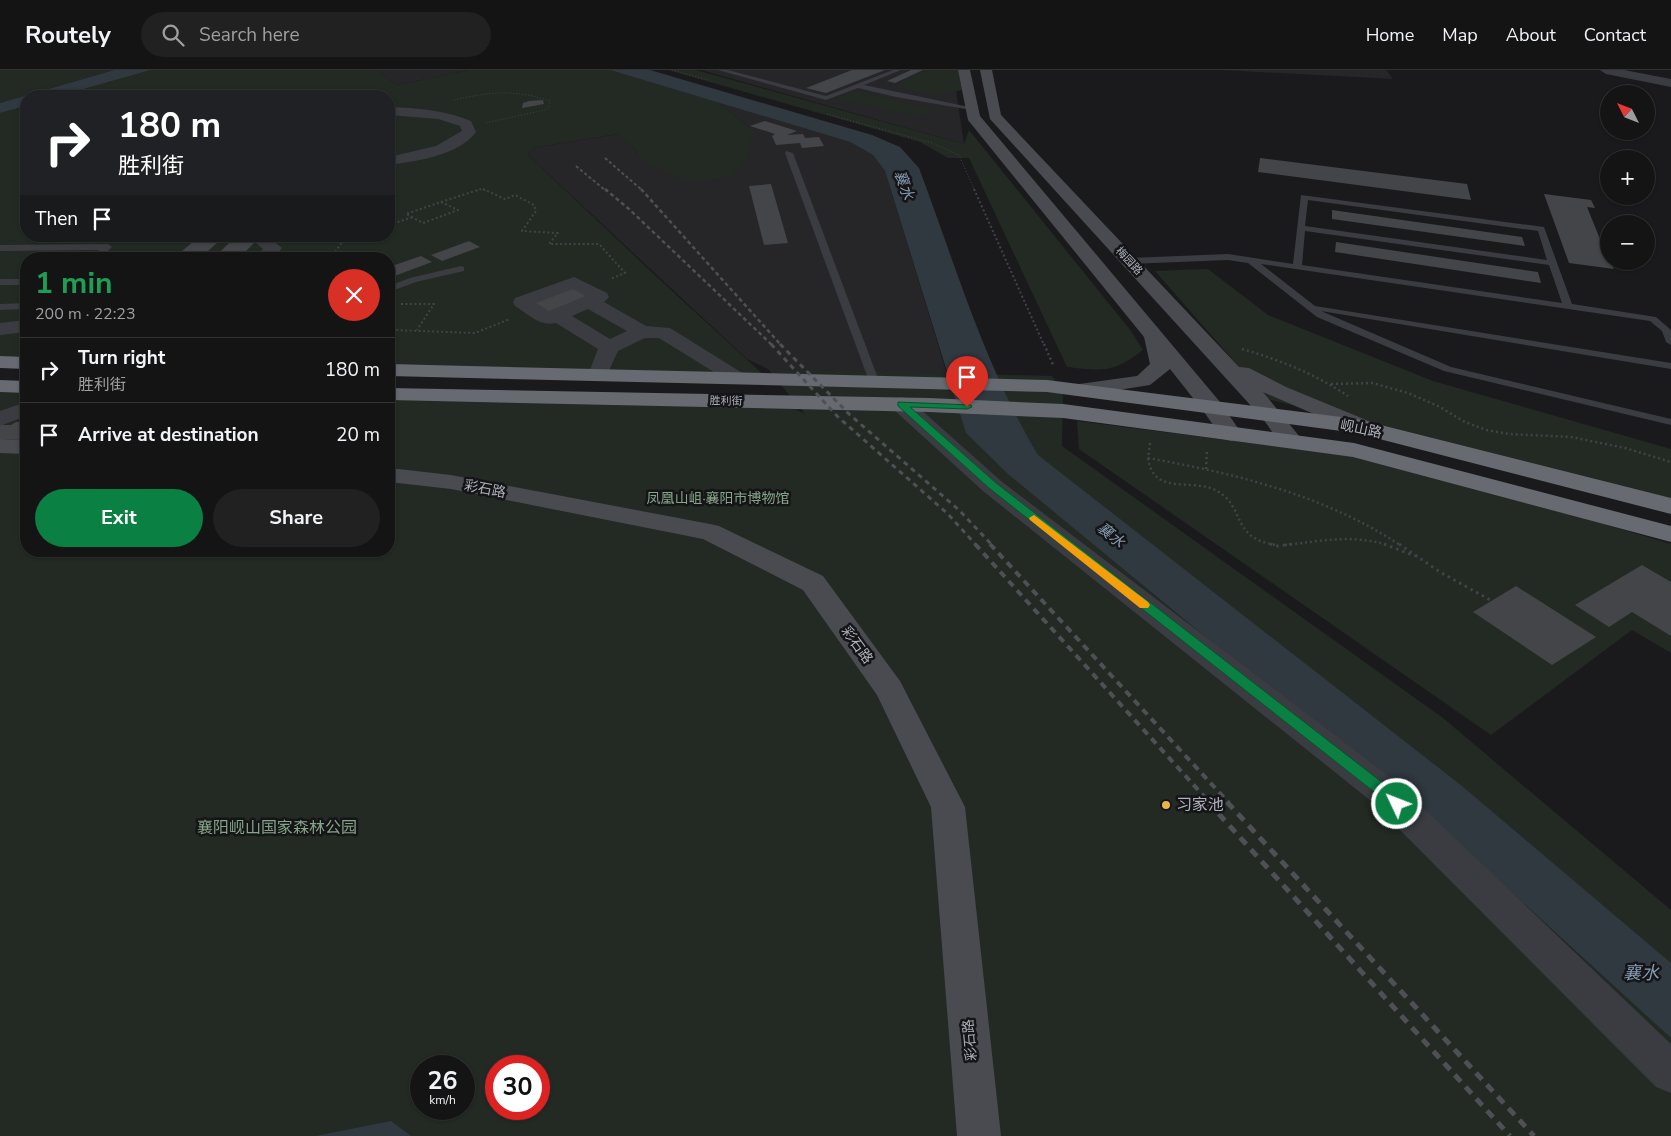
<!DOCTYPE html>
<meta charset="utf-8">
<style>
body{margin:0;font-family:"Nunito Sans","Noto Sans SC",sans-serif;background:#212122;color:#f1f3f6;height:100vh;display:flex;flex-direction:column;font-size:19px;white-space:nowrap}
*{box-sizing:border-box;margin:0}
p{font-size:16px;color:#9d9ea0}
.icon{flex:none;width:28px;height:28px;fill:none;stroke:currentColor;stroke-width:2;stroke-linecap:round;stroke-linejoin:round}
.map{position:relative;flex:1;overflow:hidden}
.sheet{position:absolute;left:20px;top:182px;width:375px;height:305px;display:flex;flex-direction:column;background:#141415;border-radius:20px;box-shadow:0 1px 4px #0004,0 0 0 1px #333334}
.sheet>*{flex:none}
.top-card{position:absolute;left:20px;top:20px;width:375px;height:152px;border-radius:20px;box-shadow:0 1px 4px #0004,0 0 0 1px #333334;background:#202124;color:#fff;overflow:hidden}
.needle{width:32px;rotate:312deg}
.buttons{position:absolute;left:1600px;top:15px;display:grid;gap:10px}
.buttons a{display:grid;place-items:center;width:55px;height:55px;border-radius:50%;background:#141415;box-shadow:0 1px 4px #0004,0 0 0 1px #333334;font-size:25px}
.speed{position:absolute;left:410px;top:985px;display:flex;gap:10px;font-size:25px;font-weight:700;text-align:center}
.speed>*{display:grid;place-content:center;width:65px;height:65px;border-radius:50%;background:#141415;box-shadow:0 1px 4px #0004,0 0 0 1px #333334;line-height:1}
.speed small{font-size:12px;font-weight:400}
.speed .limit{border:8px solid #d22;background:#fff;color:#111}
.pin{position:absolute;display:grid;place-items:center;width:42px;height:42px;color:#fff;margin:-51px -21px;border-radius:50% 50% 50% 0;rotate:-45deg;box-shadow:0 0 5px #0007}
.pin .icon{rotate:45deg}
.me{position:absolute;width:55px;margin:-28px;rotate:313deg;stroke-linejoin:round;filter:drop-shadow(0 0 4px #0008)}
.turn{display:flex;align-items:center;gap:18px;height:105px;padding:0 15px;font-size:22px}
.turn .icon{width:65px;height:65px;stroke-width:2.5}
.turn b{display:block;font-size:35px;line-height:42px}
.then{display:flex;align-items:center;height:48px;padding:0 15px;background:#0003;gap:10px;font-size:19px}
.round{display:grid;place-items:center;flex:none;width:52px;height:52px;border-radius:26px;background:#212122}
.head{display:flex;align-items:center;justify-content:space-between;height:85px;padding:0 15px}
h1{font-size:30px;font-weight:700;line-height:38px;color:#1e9e55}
.primary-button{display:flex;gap:10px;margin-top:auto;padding:10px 15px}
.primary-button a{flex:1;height:58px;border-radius:30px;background:#0b8043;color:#fff;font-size:20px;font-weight:700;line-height:58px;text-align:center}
.primary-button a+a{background:#212122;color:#f1f3f6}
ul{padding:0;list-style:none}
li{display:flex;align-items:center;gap:15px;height:65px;padding:0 15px;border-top:1px solid #333334}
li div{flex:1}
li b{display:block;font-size:19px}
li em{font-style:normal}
header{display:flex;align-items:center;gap:30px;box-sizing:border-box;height:70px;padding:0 25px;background:#141415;border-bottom:1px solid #333334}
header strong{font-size:24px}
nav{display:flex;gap:28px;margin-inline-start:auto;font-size:18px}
.search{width:350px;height:45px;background:#212122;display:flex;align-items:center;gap:12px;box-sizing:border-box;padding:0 18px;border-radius:28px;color:#9d9ea0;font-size:19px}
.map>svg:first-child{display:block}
</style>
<header>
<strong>Routely</strong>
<div class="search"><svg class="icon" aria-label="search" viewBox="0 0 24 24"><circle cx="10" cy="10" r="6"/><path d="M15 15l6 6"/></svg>Search here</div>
<nav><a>Home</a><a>Map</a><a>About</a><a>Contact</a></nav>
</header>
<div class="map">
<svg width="1671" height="1066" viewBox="0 0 1671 1066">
<rect width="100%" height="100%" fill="#1a1a1c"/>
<g fill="#262629">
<path d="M380,0H469L397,15L380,3Z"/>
<path d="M701,0H953L964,74Z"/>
<path d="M1222,0H1386L1393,9Z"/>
<path d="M718,32L850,72L873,85L885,101L947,304L848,302L901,461L787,320L768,299L747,289L528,85L532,78L618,64L635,79L639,87L754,61Z"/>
</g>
<g fill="#222a23" fill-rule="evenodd">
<path d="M0,0H114L0,33Z"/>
<path d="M151,0H380V3L397,15L469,0H610L718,32L754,61L746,91L731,107L690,111L672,105L639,87L635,79L617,64L532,78L528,85L658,208L768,309L389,300V189H26V293L0,292V43L26,36V166H389V26H59Z"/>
<path d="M668,0H696L964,74L969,60L1131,261L1143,280C1113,303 1103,301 1067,297L969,88H948L920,72Z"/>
<path d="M927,0H958L962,20L940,25L905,20L902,12Z"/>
<path d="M858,21L934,40L931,44L919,46L833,28Z"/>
<path d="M1208,199L1268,245L1433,311L1671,379V428L1267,329L1155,201Z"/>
<path d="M768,299L1052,306L1063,323L1062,376L1443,648L1671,840V1066H0V316L26,317V481H389V324L782,332L805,344ZM421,996H464V1039H421ZM496,996H539V1039H496Z"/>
<path d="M1077,351L1360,387L1530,432L1671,474V583L1632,560L1491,665L1079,379Z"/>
</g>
<g fill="#303840">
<path d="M114,0H151L59,26H26V36L0,43V33Z"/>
<path d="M610,0H650L872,65L900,77L919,98C955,194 985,297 1038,385L1462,716L1671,893V968L1473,787L1008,404L966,363L885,101L873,85L850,72Z"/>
<path d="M391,1051L411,1066H315Z"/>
</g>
<g fill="#444549">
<path d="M852,0H885L826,23L806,18Z"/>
<path d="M911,0H923L895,13L887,11Z"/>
<path d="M543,30L544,34L522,38L523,33L529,31Z"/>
<path d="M765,51L797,61L787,65L803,64L805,68L819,67L824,76L802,78L800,73L776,75L772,66L775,64L750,56Z"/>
<path d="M1260,88L1467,114L1471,130L1258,102Z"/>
<path d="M771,114L788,173L764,175L749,116Z"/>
<path d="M1544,124L1591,130L1595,138L1587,137L1609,191L1614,199L1569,193Z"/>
<path d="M1332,140L1522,167L1525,176L1332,149Z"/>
<path d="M231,171H256L238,189H213Z"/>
<path d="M469,171L480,177L442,191L431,185Z"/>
<path d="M193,172H218L207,182L182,181Z"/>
<path d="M1336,172L1538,202L1541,213L1335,182Z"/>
<path d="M421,186L432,192L389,208V197Z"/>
<path d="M574,216L591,226L546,244L530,234Z"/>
<path d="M16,352H26V370L0,369V355H11Z"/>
<path d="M1642,495L1671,512V566L1632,542L1609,557L1575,535Z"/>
<path d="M1516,516L1596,567L1552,595L1473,542Z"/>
</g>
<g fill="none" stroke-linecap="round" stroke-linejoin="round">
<g stroke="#414348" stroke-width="1" stroke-dasharray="1 2" stroke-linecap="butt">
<path d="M672,0L708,10"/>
<path d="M454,30C490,22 514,19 550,31L549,37L545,40L485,53"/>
<path d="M827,44L932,73L959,85L975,121"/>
<path d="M477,121L482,119L486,121"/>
</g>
<g stroke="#414348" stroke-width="2" stroke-dasharray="2 2.5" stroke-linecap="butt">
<path d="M483,119L505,129L515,125L534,135L536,141L522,161L558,163L549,174H599L625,203L610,209"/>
<path d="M974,119L1044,275"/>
<path d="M441,132L481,119"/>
<path d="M441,132L458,140L423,153L406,144Z"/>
<path d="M389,155L413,147"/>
<path d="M291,169L343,171"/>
<path d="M324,189L332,186L343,171L358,166"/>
<path d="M401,234H434L417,260"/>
<path d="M389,242L395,234"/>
<path d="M389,255L395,260L475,263L510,249"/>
</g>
<g stroke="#414348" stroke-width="2.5" stroke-dasharray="2 3" stroke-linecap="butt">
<path d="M1044,274L1054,297"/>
<path d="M1242,279C1280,290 1315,304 1348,326"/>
<path d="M1331,314L1372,313L1408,323L1440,337L1463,351L1486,360L1509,364L1571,367L1625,378L1671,392"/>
<path d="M1150,373L1148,388C1237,404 1324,425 1400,475"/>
<path d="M1148,388C1153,427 1193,407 1217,421C1246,437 1230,468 1276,475"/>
<path d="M1206,399L1207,380"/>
<path d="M1285,475C1322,471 1350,464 1388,475"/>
</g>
<g stroke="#414348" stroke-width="3" stroke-dasharray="2.5 4" stroke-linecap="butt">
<path d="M1270,474L1278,476L1293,474"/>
<path d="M1384,474L1415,486"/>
<path d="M1399,474L1440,502L1492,531"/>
</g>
<g fill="#3b3c41" fill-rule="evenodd">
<path d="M718,0H728L826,26L893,0H901L864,15L974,38L971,40L896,27L858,18L826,30Z"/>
<path d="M786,81L793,83L879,311L878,313H870L869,311L785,83Z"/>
<path d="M1301,125L1544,157L1572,234L1656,247L1671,260V275L1666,272L1662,261L1650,251L1261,194L1315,236L1671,293V299L1321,241L1451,297L1671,349V355L1444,301L1317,247L1248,193L1228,190L1129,194L1125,191L1129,188L1228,184L1293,194ZM1308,130L1538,161L1547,190L1305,156ZM1305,161L1549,195L1562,233L1302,195Z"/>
<path d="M108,174L112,177L99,189H89L99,180L0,181V175Z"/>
<path d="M461,196L464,197V201L416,212L389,222V216L410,208Z"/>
<rect x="0" y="209" width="26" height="6"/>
<path d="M26,233V239L0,240V234Z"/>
</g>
<g fill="#3b3c41" fill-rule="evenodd">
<path d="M1600,0H1624L1671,9V17L1606,4Z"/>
<path d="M389,37C417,38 444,40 471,51L476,62C458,86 416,91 389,95V87L436,76L462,61L460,56L438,49L389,45Z"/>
<path d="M248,166H267L282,178L273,189H254L263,179Z"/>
<path d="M574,207L607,223L609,227L604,232L646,256L670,258L744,304L747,308L744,312L737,314L730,312L659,268H645L618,281L605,309L598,311L591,309L588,305L598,279L556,253C540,257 528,244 515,236L513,232L515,228ZM573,219L586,226L549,241L536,233ZM588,239L627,261L610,269L572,246Z"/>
<path d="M26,250V262L0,265V253Z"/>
<path d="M901,327L909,329L1001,411L1395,711L1671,974V1023L1656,1017L1371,731L983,421L893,339L890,334L893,329Z"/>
<path d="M26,332V346L0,356V341Z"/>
</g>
<g fill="#494b51" fill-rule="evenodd">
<path d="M958,0H970L980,46L1220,332L1242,364L1239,369L1231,371L1223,369L1204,342L1170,299L1150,315L1080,326L1072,325L1069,320L1072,315L1137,306L1150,294L1144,267L968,50Z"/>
<path d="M980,0H992L1001,45L1239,297L1249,298L1286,317L1376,354L1379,359L1376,364L1368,366L1360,364L1263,322L1304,372L1301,377C1281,382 1274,363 1263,349L990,49Z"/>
<path d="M0,369L26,370V384L0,383Z"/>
<path d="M389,398L451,405L710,454L719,456L823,506L900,611L965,737L1001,1066H957L931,737L877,625L803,520L703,469L451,419L389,412Z"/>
</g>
<g fill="#676a71" fill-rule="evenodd">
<path d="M0,286L26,287V299L0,298Z"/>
<path d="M389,294L1047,310L1357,349L1671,428V444L1356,363L1047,322L389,306Z"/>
<path d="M0,310L26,311V323L0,322Z"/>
<path d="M389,318L929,328L1063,334L1354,373L1671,456V472L1353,387L1063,348L929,342L389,330Z"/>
</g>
<g stroke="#4e5056" stroke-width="2" stroke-dasharray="3 2.5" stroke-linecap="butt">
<path d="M605,88L643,121"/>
<path d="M576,96L606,121"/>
</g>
<g stroke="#4e5056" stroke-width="2.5" stroke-dasharray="4 3" stroke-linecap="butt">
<path d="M605,119L629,139L772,275"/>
<path d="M641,119L781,275"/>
</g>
<g stroke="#4e5056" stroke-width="3" stroke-dasharray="5 4.5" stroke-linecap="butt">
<path d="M771,274L838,347L948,444L976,475"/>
<path d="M780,274L848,343L959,440L992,475"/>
</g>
<g stroke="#4e5056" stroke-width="4" stroke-dasharray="7 5.5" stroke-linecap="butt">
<path d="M975,474L1210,733"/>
<path d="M990,474L1229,733"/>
</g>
<g stroke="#4e5056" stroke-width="5" stroke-dasharray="9 7" stroke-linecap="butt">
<path d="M1208,732L1510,1066"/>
<path d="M1227,732L1534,1066"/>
</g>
</g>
<path fill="#0b8043" stroke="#07532c" d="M898,332L971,335L972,337L967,339L910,337L996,413L1388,717L1404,734L1402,739C1391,742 1385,732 1378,725L989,418L898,336Z"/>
<path fill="#f59e0b" d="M1034,445L1148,532L1150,535L1148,538H1140L1030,450L1029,448Z"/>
<circle fill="#e9b544" stroke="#151517" stroke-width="2" cx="1166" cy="735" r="5"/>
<g text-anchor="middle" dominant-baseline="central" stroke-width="5" stroke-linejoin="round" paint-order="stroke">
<g font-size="11" fill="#adb1bb" stroke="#151517">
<text transform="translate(1129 191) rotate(47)">梅园路</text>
<text transform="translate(726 331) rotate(1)">胜利街</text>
</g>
<g font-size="14" fill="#adb1bb" stroke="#151517">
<text transform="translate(1361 359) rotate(12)">岘山路</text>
<text transform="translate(485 419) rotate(11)">彩石路</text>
<text transform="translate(857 575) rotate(54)">彩石路</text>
<text transform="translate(970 970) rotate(-95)">彩石路</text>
</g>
<g font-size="14" fill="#85a488" stroke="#151517">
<text x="718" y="428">凤凰山岨·襄阳市博物馆</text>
</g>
<g font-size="15" font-style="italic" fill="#869db3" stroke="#151517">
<text transform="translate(904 115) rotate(70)">襄水</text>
<text transform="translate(1111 465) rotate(39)">襄水</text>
</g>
<g font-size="16" fill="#adb1bb" stroke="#151517" text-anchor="start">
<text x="1176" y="735">习家池</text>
</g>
<g font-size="16" fill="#85a488" stroke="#151517">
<text x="277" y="758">襄阳岘山国家森林公园</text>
</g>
<g font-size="18" font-style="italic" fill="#869db3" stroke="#151517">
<text x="1641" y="903">襄水</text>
</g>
</g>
</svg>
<div class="buttons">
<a><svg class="needle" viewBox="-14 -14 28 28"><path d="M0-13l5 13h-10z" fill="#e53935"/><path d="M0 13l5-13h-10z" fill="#9d9ea0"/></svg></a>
<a>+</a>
<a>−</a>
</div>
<div class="speed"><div>26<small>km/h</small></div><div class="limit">30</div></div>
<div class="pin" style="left:967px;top:337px;background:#d93025"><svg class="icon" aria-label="arrive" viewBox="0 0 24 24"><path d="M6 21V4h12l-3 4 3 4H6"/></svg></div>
<svg class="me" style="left:1397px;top:734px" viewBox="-20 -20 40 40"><circle r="17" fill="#0b8043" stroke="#fff" stroke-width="3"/><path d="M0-11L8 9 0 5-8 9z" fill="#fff"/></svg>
<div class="top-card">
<div class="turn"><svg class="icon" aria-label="right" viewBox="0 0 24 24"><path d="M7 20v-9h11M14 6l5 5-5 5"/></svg><div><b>180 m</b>胜利街</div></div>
<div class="then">Then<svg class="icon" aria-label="arrive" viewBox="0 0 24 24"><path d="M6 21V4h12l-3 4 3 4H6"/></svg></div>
</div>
<section class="sheet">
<div class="head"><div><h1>1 min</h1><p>200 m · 22:23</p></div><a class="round" style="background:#d93025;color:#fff"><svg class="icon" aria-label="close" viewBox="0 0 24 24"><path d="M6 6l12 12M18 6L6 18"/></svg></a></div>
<ul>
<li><svg class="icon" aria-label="right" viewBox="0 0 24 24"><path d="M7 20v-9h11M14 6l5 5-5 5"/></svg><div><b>Turn right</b><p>胜利街</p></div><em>180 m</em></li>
<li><svg class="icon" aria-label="arrive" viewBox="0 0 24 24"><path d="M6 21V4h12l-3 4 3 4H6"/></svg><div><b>Arrive at destination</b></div><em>20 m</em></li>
</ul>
<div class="primary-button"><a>Exit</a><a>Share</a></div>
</section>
</div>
